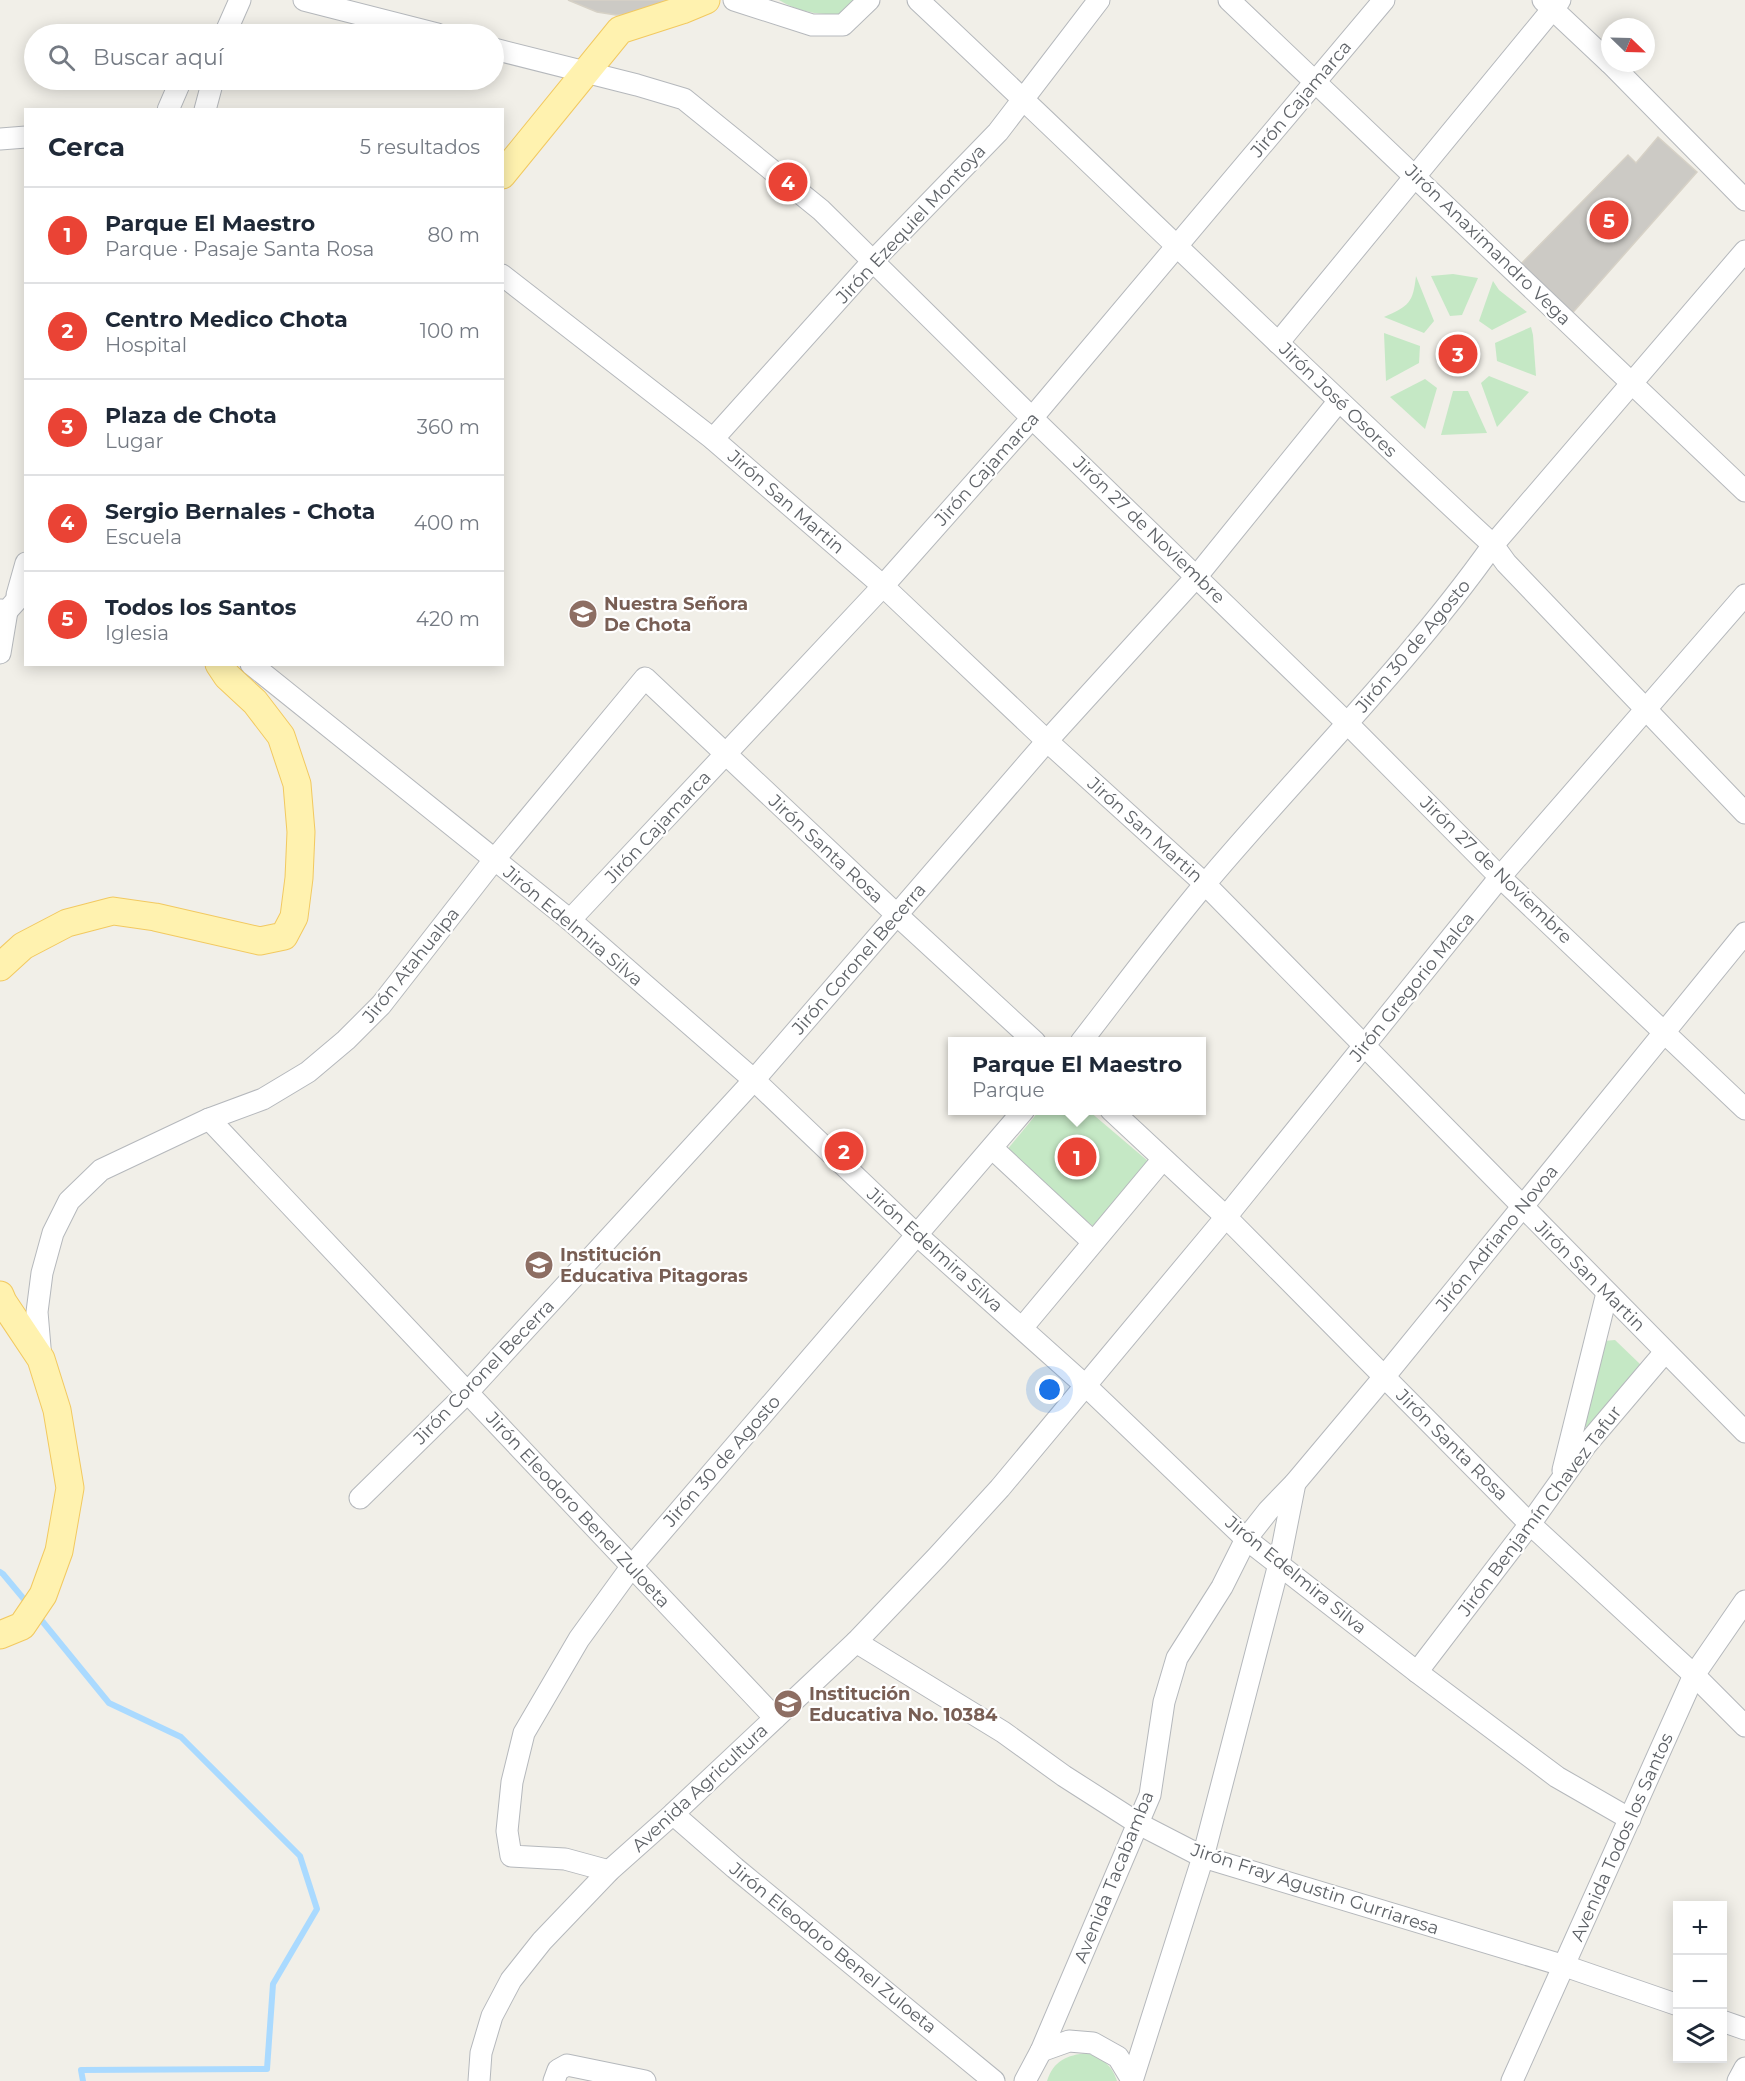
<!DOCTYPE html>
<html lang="es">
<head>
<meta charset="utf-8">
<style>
	:root { --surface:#fff; --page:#f6f6f7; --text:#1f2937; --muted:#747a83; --line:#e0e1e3; --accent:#ea4335 }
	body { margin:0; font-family:Montserrat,sans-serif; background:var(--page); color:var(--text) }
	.controls { position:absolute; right:18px; bottom:18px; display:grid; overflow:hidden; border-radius:0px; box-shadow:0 3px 15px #0003 }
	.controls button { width:54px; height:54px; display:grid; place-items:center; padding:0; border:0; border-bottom:2px solid var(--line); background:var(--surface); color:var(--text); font:30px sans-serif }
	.compass { position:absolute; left:1601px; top:18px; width:54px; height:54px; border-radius:50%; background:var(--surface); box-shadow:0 3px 15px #0003; rotate:113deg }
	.you { position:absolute; left:1050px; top:1390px; width:21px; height:21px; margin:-15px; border:4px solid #fff; border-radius:50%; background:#1a73e8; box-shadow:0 0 0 9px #1a73e833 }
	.badge { display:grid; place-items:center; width:39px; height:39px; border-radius:50%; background:var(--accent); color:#fff; font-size:20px; font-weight:700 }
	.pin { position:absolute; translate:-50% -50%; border:3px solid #fff; box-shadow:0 2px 6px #0006 }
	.popup { position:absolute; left:948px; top:1037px; width:258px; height:78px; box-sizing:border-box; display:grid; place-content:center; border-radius:0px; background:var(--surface); filter:drop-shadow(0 2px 4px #0005); font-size:20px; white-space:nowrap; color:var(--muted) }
	.popup b { font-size:22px; color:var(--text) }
	.popup::after { content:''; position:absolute; left:50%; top:100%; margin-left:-12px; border:12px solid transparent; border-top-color:var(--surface) }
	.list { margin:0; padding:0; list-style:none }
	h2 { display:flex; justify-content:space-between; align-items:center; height:78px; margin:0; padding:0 24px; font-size:26px }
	h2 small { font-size:20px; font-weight:400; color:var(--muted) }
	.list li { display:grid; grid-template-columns:39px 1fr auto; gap:18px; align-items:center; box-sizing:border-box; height:96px; padding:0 24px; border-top:2px solid var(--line) }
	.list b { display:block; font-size:22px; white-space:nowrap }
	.list p { margin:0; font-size:20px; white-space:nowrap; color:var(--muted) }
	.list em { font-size:20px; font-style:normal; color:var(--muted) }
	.icon { flex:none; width:33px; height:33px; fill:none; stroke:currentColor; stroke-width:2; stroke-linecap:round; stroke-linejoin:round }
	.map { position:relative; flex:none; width:1745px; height:2081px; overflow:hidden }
	.search { position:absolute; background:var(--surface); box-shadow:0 3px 15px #0003; left:24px; top:24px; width:480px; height:66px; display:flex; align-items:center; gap:15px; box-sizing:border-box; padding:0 21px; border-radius:33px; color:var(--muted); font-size:22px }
	.panel { position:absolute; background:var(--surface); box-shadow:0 3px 15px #0003; left:24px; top:108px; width:480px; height:558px; border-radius:0px }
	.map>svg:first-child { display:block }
</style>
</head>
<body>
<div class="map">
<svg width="1745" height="2081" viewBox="0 0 1745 2081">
	<rect width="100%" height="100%" fill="#f1efe8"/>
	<!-- green -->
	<g fill="#c5e8c5">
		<path d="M779,0H856L841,14C818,15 799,12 779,0Z"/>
		<polygon points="1453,274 1478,278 1462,315 1450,316 1431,276"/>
		<path d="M1416,276L1434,321L1424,333L1384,317C1409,306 1413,303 1416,276Z"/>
		<polygon points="1493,281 1499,290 1527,312 1492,330 1479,321"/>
		<polygon points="1531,327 1533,335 1536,376 1497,361 1495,343"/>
		<polygon points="1384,333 1420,346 1419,363 1386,381"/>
		<polygon points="1489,376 1529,392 1497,427 1481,383"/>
		<polygon points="1425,379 1437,388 1425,429 1390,397"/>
		<polygon points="1453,391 1468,391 1487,433 1441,435"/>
		<polygon points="1039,1111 1089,1111 1149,1162 1094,1227 1006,1151"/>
		<polygon points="1615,1340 1641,1365 1590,1431 1580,1422 1604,1341"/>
		<path d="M1087,2053C1102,2058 1112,2065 1117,2081H1047C1053,2061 1067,2055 1087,2053Z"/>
	</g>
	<!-- water -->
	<circle fill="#aadaff" cx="1457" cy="355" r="15"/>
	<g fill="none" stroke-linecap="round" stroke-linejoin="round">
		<!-- stream -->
		<g stroke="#aadaff" stroke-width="6">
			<polyline points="0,1572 3,1574 28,1604"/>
			<polyline points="38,1616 109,1703 181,1737 300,1856 317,1909 273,1984 267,2069 81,2070 83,2081"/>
		</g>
	</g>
	<!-- building -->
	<g fill="#cccac5" stroke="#d6d1c6" stroke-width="1.5">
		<polygon points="568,0 683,0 635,15 616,15 597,12"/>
		<polygon points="1658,137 1697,172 1568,318 1516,269 1628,155 1636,163"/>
	</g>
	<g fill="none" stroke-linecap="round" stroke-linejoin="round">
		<!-- minor casing -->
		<g stroke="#b5b8bc" stroke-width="23">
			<g id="minor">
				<polyline points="304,0 437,34"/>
				<polyline points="734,0 812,25 843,25 869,0"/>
				<path d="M918,0C1111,181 1299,366 1493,545L1506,563L1745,813"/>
				<polyline points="1229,0 1745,491"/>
				<polyline points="1543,0 1610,63"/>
				<polyline points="225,34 240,0"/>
				<polyline points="494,49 637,85 684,99 821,210 1032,418 1348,724 1500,877 1745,1109"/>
				<polyline points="1610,63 1745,200"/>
				<polyline points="168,110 181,80"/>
				<polyline points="205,110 213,80"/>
				<polyline points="0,139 26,137"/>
				<polyline points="502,275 713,439 883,586 1047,741 1205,884 1745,1432"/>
				<polyline points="1278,343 1560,0"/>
				<polyline points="713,439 872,262 998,132 1099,0"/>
				<polyline points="17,595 26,563"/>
				<polyline points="0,610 7,611 16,601 26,581"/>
				<polyline points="0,653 7,611"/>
				<polyline points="251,664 570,920 754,1080 917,1235 1086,1386 1246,1539 1417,1672 1557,1777 1630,1819"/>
				<polyline points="570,920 883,586 1032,418 1384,0"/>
				<path d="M1081,1042C1122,989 1162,935 1205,884C1300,771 1407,666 1493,545L1745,251"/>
				<polyline points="1111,1110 1226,1217 1530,1524 1694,1675 1745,1726"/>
				<polyline points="209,1119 775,1718"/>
				<polyline points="992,1148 1093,1242"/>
				<polyline points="1022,1328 1163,1159"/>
				<polyline points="41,1359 37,1312 42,1273 53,1233 69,1201 101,1170 209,1119 263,1099 308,1072 346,1040 381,1005 494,860 645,678 897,915 1035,1042"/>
				<polyline points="1563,1470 1607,1293"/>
				<polyline points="360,1498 467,1393 754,1080 1047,741 1197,576 1338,402"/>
				<polyline points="856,1642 1003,1732 1064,1776 1139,1824 1203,1857 1565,1966 1678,2005"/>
				<polyline points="1417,1672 1530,1524 1586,1445 1665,1352"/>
				<polyline points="673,1814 735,1868 994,2081"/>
				<polyline points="609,1871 565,1859 511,1856 507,1831 512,1782 524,1733 579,1639 632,1566 1024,1110"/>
				<polyline points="1722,2021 1745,2029"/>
				<polyline points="1041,2051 1069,2041 1093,2043 1118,2057 1132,2080"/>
				<polyline points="479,2081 481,2053 492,2016 511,1980 542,1941 609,1871 673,1814 856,1642 937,1557 1000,1488 1226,1217 1500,877 1745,595"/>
				<polyline points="554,2081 558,2070 567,2065 645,2081"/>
				<polyline points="1025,2081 1041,2051 1150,1795 1164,1702 1177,1658 1222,1587 1246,1539 1268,1511 1295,1483 1384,1377 1745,933"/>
				<polyline points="1132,2081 1203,1857 1279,1564 1295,1483"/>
				<polyline points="1512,2081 1694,1675 1745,1601"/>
				<polyline points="1738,2081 1745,2068"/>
			</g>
		</g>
		<!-- major casing -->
		<g stroke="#f2c960" stroke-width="29">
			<g id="major">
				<polyline points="502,175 620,30 682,10 706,0"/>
				<polyline points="0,967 23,946 67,923 113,911 155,917 260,941 284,936 294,917 299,878 301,832 297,784 281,736 255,702 227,676 219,664"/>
				<polyline points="0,1295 3,1302 41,1359 57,1410 70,1488 59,1551 43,1595 22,1626 0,1635"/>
			</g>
		</g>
		<!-- minor -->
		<use href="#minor" stroke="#fff" stroke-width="21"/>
		<!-- major -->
		<use href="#major" stroke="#fff2af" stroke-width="27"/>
	</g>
	<!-- icons -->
	<defs>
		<g id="school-disc" transform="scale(1.5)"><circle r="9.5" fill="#8d6e63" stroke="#fff"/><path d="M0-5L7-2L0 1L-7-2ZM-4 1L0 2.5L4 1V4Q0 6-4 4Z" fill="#fff"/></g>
	</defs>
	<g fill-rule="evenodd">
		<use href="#school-disc" x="583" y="614"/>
		<use href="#school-disc" x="539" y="1265"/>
		<use href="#school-disc" x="788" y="1704"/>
	</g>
	<g text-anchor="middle" stroke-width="4.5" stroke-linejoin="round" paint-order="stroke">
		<!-- street labels -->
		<g font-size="18" fill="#5f6368" stroke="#fff">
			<text transform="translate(1301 99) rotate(-50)" y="6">Jirón Cajamarca</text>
			<text transform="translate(911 224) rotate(-47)" y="6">Jirón Ezequiel Montoya</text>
			<text transform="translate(1488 245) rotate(44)" y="6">Jirón Anaximandro Vega</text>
			<text transform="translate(1338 400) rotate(44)" y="6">Jirón José Osores</text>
			<text transform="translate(987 469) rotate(-48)" y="6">Jirón Cajamarca</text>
			<text transform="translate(786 502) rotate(41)" y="6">Jirón San Martin</text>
			<text transform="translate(1149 530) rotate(44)" y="6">Jirón 27 de Noviembre</text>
			<text transform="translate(1413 646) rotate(-50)" y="6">Jirón 30 de Agosto</text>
			<text transform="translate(658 827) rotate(-47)" y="6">Jirón Cajamarca</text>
			<text transform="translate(1145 830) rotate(42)" y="6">Jirón San Martin</text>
			<text transform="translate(826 849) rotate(43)" y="6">Jirón Santa Rosa</text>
			<text transform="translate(1496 870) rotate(44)" y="6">Jirón 27 de Noviembre</text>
			<text transform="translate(573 926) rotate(40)" y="6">Jirón Edelmira Silva</text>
			<text transform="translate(859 959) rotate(-49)" y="6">Jirón Coronel Becerra</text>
			<text transform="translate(411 965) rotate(-51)" y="6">Jirón Atahualpa</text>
			<text transform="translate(1412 987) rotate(-51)" y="6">Jirón Gregorio Malca</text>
			<text transform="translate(1497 1238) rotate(-51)" y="6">Jirón Adriano Novoa</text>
			<text transform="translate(935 1250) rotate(42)" y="6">Jirón Edelmira Silva</text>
			<text transform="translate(1590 1276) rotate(45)" y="6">Jirón San Martin</text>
			<text transform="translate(484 1372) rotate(-46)" y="6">Jirón Coronel Becerra</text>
			<text transform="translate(1452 1445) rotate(45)" y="6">Jirón Santa Rosa</text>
			<text transform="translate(722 1461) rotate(-49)" y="6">Jirón 30 de Agosto</text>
			<text transform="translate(578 1510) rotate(47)" y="6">Jirón Eleodoro Benel Zuloeta</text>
			<text transform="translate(1540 1511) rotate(-53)" y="6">Jirón Benjamín Chavez Tafur</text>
			<text transform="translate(1296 1575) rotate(39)" y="6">Jirón Edelmira Silva</text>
			<text transform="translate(700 1788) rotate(-43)" y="6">Avenida Agricultura</text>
			<text transform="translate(1622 1837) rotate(-66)" y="6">Avenida Todos los Santos</text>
			<text transform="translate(1114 1877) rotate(-68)" y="6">Avenida Tacabamba</text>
			<text transform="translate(1315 1889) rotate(18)" y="6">Jirón Fray Agustin Gurriaresa</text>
			<text transform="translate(833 1948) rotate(39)" y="6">Jirón Eleodoro Benel Zuloeta</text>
		</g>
		<!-- education labels -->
		<g font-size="18" font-weight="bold" fill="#785e54" stroke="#fff" text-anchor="start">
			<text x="604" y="610">Nuestra Señora<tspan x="604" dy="21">De Chota</tspan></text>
			<text x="560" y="1261">Institución<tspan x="560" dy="21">Educativa Pitagoras</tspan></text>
			<text x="809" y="1700">Institución<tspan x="809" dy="21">Educativa No. 10384</tspan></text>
		</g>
	</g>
</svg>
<div class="controls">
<button>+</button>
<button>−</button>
<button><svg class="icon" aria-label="layers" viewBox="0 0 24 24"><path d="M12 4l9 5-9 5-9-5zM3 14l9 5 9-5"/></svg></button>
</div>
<svg class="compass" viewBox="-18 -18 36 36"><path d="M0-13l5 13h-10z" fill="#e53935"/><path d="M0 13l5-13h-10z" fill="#747a83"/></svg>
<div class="you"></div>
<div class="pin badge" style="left:1077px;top:1157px">1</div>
<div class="popup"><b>Parque El Maestro</b>Parque</div>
<div class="pin badge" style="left:844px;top:1151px">2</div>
<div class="pin badge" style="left:1458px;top:354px">3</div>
<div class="pin badge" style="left:788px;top:182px">4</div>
<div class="pin badge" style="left:1609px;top:220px">5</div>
<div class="search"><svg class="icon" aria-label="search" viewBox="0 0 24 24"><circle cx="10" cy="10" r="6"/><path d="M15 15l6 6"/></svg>Buscar aquí</div>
<section class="panel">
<h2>Cerca<small>5 resultados</small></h2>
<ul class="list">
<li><span class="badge">1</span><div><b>Parque El Maestro</b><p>Parque · Pasaje Santa Rosa</p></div><em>80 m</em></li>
<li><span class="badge">2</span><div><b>Centro Medico Chota</b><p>Hospital</p></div><em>100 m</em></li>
<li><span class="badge">3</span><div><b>Plaza de Chota</b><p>Lugar</p></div><em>360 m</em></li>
<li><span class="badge">4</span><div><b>Sergio Bernales - Chota</b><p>Escuela</p></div><em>400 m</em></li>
<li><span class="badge">5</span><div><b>Todos los Santos</b><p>Iglesia</p></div><em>420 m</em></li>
</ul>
</section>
</div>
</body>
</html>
